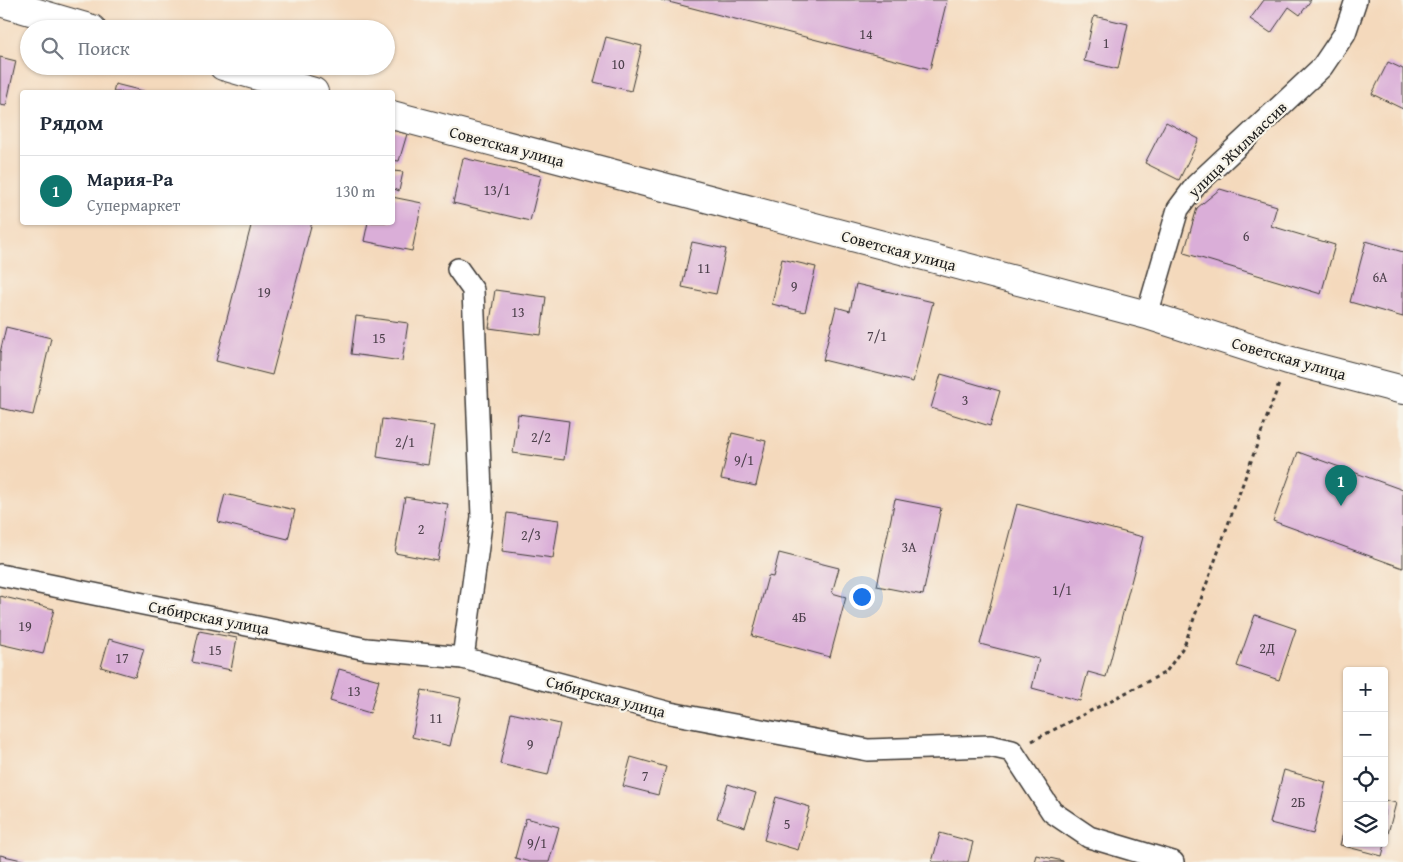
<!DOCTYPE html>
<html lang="ru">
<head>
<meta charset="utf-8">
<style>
	:root { --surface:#fff; --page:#f2f2f3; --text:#1f2937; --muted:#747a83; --line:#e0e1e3; --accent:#0f766e }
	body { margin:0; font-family:"Gentium Book Plus",serif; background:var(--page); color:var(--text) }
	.controls { position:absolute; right:15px; bottom:15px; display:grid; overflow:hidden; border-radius:5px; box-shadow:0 1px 4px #0004 }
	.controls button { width:45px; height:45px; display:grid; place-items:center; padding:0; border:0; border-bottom:1px solid var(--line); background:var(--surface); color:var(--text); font:25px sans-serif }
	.you { position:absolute; left:861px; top:596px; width:18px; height:18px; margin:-12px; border:4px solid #fff; border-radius:50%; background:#1a73e8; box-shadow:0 0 0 8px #1a73e833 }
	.badge { display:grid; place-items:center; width:32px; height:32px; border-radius:50%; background:var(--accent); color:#fff; font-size:16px; font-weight:700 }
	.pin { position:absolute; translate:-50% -41px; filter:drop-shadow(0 1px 2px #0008) }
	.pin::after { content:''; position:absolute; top:26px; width:18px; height:15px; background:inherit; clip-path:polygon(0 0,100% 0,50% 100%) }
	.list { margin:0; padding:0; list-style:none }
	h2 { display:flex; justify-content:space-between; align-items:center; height:65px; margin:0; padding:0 20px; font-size:21px }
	h2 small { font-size:16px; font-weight:400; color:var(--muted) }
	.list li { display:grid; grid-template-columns:32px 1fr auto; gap:15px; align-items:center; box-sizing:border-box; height:70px; padding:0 20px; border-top:1px solid var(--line) }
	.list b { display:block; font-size:19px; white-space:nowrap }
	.list p { margin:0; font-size:16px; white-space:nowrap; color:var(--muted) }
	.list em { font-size:16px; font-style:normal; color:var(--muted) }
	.icon { flex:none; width:28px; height:28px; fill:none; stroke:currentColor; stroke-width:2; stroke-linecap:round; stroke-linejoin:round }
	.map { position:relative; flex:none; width:1403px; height:862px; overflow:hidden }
	.search { position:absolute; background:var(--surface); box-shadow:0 1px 4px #0004; left:20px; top:20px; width:375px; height:55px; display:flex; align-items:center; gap:12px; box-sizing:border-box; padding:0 18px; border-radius:28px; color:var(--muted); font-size:19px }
	.panel { position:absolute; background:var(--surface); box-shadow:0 1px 4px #0004; left:20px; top:90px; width:375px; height:135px; border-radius:5px }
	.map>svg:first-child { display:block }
</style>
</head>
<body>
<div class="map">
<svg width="1403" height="862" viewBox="0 0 1403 862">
	<rect width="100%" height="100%" fill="#f7f3e8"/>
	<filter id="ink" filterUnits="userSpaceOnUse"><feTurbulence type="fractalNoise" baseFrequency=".02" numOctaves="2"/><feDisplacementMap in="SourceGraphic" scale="10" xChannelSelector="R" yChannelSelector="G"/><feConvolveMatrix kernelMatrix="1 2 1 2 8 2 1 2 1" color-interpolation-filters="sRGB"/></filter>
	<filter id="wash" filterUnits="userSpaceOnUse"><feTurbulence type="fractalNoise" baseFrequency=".0096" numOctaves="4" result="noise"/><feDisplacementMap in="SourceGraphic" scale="20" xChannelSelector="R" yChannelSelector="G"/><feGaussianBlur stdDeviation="1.12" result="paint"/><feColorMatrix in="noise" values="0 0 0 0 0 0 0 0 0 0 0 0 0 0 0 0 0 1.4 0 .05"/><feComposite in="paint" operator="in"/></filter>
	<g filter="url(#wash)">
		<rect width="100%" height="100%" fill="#f4d9bc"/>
		<g id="blocks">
			<!-- building -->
			<g fill="#daaed8">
				<polygon points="661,0 947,0 930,69"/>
				<polygon points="1264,0 1311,0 1300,15 1289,7 1271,33 1250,19"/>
				<polygon points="1094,16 1128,24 1118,69 1084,61"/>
				<polygon points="606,37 642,46 631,91 594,82"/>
				<polygon points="0,57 16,61 6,106 0,105"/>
				<polygon points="1388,62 1403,69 1403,109 1372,94"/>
				<polygon points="115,84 147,92 113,92"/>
				<polygon points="1166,122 1199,139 1179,180 1145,163"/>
				<polygon points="392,130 407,134 399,161 392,160"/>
				<polygon points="463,158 541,176 530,221 453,203"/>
				<polygon points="393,171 403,172 399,191 392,188"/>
				<polygon points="1220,189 1277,206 1271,226 1335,245 1321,294 1184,253 1197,208"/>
				<polygon points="392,197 422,203 412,251 364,241 368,222 392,222"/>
				<polygon points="252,222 312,222 272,375 216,361"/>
				<polygon points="1366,241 1403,252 1403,317 1350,302"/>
				<polygon points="692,242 726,249 716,294 682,287"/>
				<polygon points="782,259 816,267 805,312 772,304"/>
				<polygon points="856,284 933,302 913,382 823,360 836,307 850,311"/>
				<polygon points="495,290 546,297 541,335 489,328"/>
				<polygon points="356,316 408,323 402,361 351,354"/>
				<polygon points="6,327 51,338 33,415 0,408 0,353"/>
				<polygon points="941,374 1000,391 990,426 931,408"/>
				<polygon points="518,414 569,421 564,460 513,453"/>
				<polygon points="382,419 434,426 428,465 377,457"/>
				<polygon points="732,433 766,441 756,486 721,479"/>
				<polygon points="1298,452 1403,490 1403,568 1273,521"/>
				<polygon points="225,494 295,510 288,539 218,522"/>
				<polygon points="405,497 448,504 438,561 395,553"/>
				<polygon points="895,499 941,508 923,595 877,586"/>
				<polygon points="1017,504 1143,537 1106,677 1088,672 1080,701 1032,688 1039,659 980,644"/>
				<polygon points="507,513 559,520 553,558 502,551"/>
				<polygon points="779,553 839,568 832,593 846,597 830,657 752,636 768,576 773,577"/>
				<polygon points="0,596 54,609 43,654 0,644"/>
				<polygon points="1255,615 1296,629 1279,680 1237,666"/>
				<polygon points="199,631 237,638 231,670 192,662"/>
				<polygon points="109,639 144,649 135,677 101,667"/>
				<polygon points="339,669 379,680 370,713 330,701"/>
				<polygon points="422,690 461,698 450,746 412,737"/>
				<polygon points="511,713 560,724 548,775 500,764"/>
				<polygon points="631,757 666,767 658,795 623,786"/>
				<polygon points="1284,770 1326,782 1313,834 1270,823"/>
				<polygon points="728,784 756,793 745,827 717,818"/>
				<polygon points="776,797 810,807 798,850 764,840"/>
				<polygon points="1384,800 1396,803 1382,856 1340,845 1346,822 1347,843 1384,843"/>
				<polygon points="526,818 559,827 549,862 530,862 515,858"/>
				<polygon points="940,833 973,842 968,862 932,862"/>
				<polygon points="0,855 26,861 26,862 0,862"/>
				<polygon points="1036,855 1063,861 1063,862 1034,862"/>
			</g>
		</g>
	</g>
	<g filter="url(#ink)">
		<use href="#blocks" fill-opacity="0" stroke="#3c3834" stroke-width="1"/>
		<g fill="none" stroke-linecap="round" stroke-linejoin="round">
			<!-- minor casing -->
			<g stroke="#3c3834" stroke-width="24">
				<g id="minor">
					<polyline points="458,269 473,290 482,517 463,658"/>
					<polyline points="1147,315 1178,209 1196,185 1322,67 1345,33 1356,0"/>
					<polyline points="0,575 366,649 463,658 670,713 868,750 990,746 1012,751 1052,812 1089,837 1173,862"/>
				</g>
			</g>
			<!-- secondary casing -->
			<g stroke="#3c3834" stroke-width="30">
				<g id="secondary">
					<polyline points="0,2 92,29"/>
					<polyline points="223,66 314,92"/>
					<polyline points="392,115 1147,315 1288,360 1403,390"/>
				</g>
			</g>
			<!-- path -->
			<polyline stroke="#3c3834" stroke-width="3" stroke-dasharray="4 4" stroke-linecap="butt" points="1032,741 1166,672 1184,646 1279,384"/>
			<!-- minor -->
			<use href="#minor" stroke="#fff" stroke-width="21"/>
			<!-- secondary -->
			<use href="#secondary" stroke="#fff" stroke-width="28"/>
		</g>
	</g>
	<g text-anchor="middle" stroke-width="4.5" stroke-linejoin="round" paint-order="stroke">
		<!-- number labels -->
		<g font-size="14" fill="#4c404b">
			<text x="866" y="39">14</text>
			<text x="1106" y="48">1</text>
			<text x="618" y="69">10</text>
			<text x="497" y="195">13/1</text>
			<text x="1246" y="241">6</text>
			<text x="704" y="273">11</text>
			<text x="1380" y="282">6А</text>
			<text x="794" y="291">9</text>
			<text x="264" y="297">19</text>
			<text x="518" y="317">13</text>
			<text x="877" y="341">7/1</text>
			<text x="379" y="343">15</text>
			<text x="965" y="405">3</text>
			<text x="541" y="442">2/2</text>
			<text x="405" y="447">2/1</text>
			<text x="744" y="465">9/1</text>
			<text x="421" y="534">2</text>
			<text x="531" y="540">2/3</text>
			<text x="909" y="552">3А</text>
			<text x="1062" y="595">1/1</text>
			<text x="799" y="622">4Б</text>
			<text x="25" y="631">19</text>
			<text x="1267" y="653">2Д</text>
			<text x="215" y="655">15</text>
			<text x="122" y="663">17</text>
			<text x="354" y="696">13</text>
			<text x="436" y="723">11</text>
			<text x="530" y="749">9</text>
			<text x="645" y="781">7</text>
			<text x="1298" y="807">2Б</text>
			<text x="787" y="829">5</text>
			<text x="537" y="848">9/1</text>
		</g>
		<!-- street labels -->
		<g font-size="16" fill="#1c1c1c" stroke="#f7f3e8">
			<text transform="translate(507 146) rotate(15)" y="6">Советская улица</text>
			<text transform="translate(1237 149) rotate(-44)" y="6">улица Жилмассив</text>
			<text transform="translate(899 250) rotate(15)" y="6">Советская улица</text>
			<text transform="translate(1289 358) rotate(16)" y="6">Советская улица</text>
			<text transform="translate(209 617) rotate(11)" y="6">Сибирская улица</text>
			<text transform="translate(606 696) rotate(15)" y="6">Сибирская улица</text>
		</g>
	</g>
</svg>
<div class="controls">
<button>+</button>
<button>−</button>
<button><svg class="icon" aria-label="locate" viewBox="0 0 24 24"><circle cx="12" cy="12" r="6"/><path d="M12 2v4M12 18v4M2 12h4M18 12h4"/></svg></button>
<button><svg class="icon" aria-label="layers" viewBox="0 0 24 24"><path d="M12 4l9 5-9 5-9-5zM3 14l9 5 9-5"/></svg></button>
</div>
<div class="you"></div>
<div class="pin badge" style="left:1341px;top:506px">1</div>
<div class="search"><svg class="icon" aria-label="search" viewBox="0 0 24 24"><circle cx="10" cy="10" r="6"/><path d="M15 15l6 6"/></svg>Поиск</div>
<section class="panel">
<h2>Рядом<small></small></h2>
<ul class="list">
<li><span class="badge">1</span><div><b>Мария-Ра</b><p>Супермаркет</p></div><em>130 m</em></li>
</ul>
</section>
</div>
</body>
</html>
